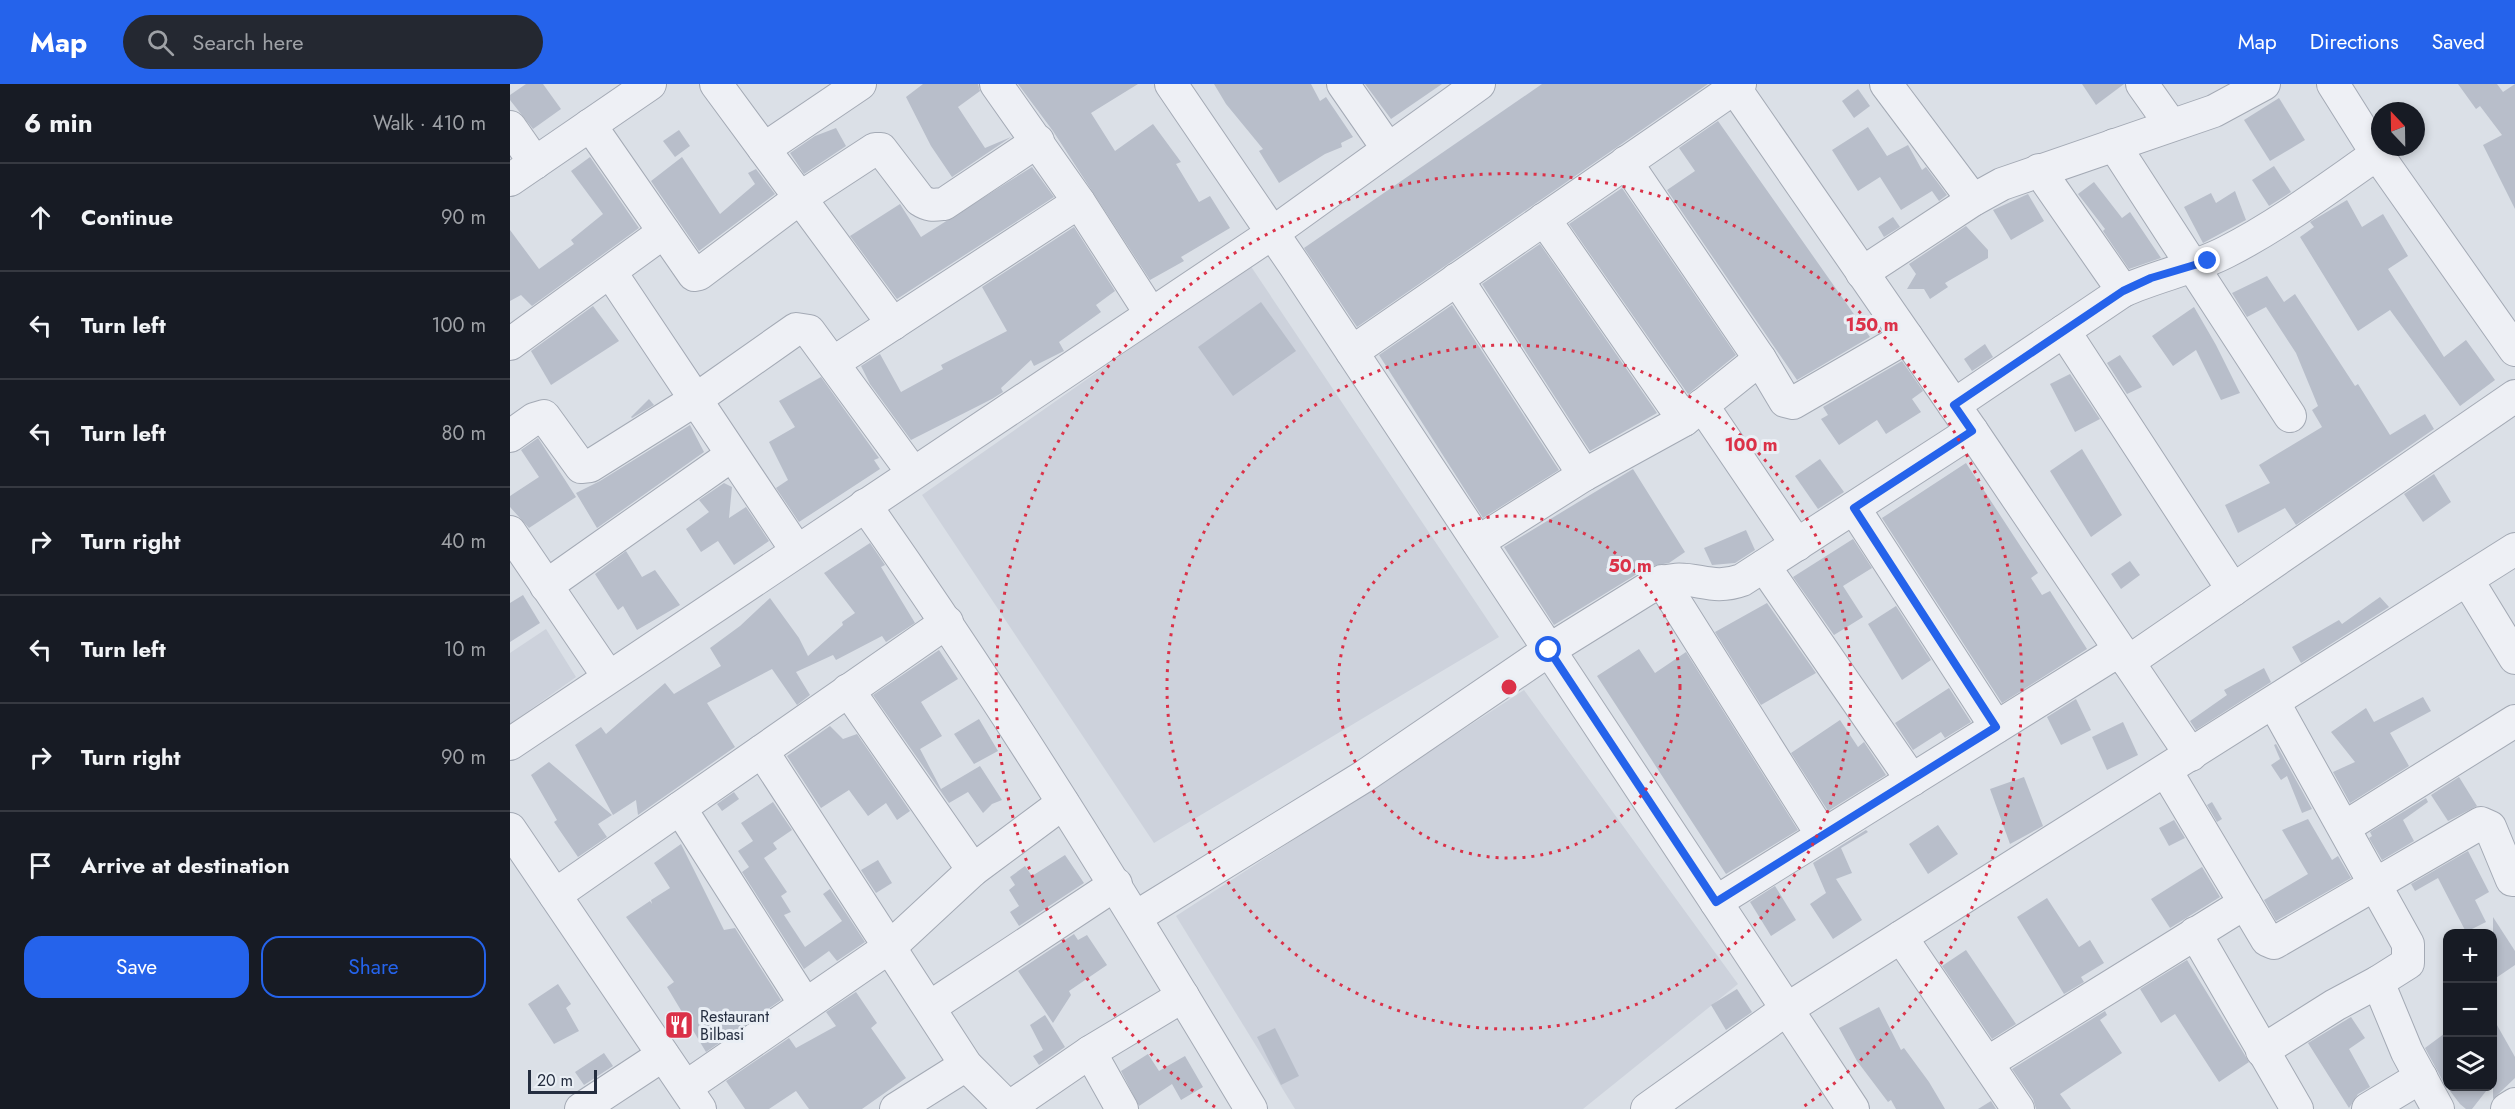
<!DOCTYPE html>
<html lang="en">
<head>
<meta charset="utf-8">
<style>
	:root { --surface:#171b24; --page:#242831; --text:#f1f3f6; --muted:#9ea1a6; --line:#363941; --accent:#2563eb }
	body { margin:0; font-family:Jost,sans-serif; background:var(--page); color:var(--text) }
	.controls { position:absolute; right:18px; bottom:18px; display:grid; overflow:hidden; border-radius:12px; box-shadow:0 3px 9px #0003 }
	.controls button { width:54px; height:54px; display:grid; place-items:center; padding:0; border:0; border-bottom:2px solid var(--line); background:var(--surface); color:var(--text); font:30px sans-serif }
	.compass { position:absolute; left:1861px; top:18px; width:54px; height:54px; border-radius:50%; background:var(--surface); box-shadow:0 3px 9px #0003; rotate:338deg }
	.scale { position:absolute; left:18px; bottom:15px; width:69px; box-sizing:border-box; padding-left:6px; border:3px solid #242d3f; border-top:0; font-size:16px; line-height:21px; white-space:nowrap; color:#242d3f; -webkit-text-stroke:4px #eaeff5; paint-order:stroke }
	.stop { position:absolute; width:18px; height:18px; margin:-14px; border:4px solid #2563eb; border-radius:50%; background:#fff }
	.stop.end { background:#2563eb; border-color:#fff; box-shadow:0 2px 6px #0008 }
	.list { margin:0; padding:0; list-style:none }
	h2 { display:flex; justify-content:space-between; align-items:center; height:78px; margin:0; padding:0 24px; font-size:26px }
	h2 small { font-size:20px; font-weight:400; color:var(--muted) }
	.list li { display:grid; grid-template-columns:39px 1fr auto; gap:18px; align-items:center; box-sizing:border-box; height:108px; padding:0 24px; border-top:2px solid var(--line) }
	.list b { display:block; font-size:22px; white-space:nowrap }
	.list em { font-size:20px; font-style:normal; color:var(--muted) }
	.actions { display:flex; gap:12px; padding:18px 24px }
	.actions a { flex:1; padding:14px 0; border:2px solid var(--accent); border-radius:18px; text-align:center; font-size:21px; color:var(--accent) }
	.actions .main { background:var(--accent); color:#fff }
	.icon { flex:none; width:33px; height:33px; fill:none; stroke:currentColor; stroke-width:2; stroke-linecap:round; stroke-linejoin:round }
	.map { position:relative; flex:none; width:2005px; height:1025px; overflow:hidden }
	header { display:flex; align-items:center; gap:36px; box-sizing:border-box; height:84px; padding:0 30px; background:var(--accent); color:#fff }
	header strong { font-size:28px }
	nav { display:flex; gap:33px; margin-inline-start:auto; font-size:21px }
	.search { width:420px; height:54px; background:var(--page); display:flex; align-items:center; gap:15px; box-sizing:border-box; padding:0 21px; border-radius:33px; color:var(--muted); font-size:22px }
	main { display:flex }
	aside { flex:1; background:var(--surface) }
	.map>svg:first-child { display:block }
</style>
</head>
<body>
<header>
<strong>Map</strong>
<div class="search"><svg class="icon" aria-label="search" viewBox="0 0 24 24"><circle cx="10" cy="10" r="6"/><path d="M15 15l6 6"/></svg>Search here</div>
<nav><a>Map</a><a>Directions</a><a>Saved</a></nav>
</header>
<main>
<aside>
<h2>6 min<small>Walk · 410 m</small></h2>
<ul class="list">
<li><svg class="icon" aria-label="ahead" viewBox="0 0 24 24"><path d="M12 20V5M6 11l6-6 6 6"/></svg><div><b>Continue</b></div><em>90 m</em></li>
<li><svg class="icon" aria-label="left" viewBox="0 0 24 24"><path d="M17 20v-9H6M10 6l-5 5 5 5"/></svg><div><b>Turn left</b></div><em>100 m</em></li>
<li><svg class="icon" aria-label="left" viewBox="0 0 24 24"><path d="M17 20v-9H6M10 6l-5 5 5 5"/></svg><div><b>Turn left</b></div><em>80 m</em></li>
<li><svg class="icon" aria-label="right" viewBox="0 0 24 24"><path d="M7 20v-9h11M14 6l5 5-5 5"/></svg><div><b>Turn right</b></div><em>40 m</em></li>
<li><svg class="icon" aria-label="left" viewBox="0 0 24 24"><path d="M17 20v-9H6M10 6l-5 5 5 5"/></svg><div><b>Turn left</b></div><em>10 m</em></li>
<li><svg class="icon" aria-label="right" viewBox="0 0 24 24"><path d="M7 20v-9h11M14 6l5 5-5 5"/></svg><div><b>Turn right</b></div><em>90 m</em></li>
<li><svg class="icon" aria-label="arrive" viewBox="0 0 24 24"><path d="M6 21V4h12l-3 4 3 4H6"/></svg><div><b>Arrive at destination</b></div></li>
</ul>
<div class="actions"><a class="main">Save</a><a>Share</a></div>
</aside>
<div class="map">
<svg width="2005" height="1025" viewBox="0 0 2005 1025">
	<rect width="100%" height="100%" fill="#dbe0e7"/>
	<!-- built -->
	<g fill="#cdd2dc">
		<polygon points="740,181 989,553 644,759 412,411"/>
		<polygon points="36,545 66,593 0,640 0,569"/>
		<polygon points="1014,606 1228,900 1073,1025 785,1025 666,832"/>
	</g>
	<!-- building -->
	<g fill="#b8beca">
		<polygon points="16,0 33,0 51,25 23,45 0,16 0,11"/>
		<polygon points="413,0 468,0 470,7 448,23 475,64 501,53 442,93 421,62 396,13"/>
		<polygon points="508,0 628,0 581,29 605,67 643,40 671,78 666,80 689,118 700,112 720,144 671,173 674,177 640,196 543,47"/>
		<polygon points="704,0 801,0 810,17 816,13 843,53 831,59 832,63 815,70 769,99 749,67 753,65 716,20"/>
		<polygon points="855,0 932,0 881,35"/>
		<polygon points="1032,0 1198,0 847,243 794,164"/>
		<polygon points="1572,0 1614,0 1586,21"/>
		<polygon points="1948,0 1987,0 1993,8 2005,0 2005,125 1973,61 1992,51 1970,22 1966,25"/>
		<polygon points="1348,5 1360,22 1344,34 1332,17"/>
		<polygon points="1769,14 1795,56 1760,77 1734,36"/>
		<polygon points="1208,37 1360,253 1287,296 1157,106 1185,87 1169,64"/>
		<polygon points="1358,43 1377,72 1398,61 1412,86 1416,83 1437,111 1429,117 1422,107 1391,126 1370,93 1348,107 1322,66"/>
		<polygon points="326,44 336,62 294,90 280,69 305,52"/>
		<polygon points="169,46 180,62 165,73 153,57"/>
		<polygon points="80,73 129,144 22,222 11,211 0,217 0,146 29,185 64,160 61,156 93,130 61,87"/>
		<polygon points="172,73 210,130 245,100 238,89 246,85 265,110 189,167 141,97"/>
		<polygon points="1764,82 1781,108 1759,122 1742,96"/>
		<polygon points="522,83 544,113 387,215 340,152 390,120 411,153"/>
		<polygon points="1584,98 1612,134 1620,128 1651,174 1619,185 1593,147 1595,145 1568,110"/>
		<polygon points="1112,104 1226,271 1178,310 1059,140"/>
		<polygon points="1725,107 1736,136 1693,159 1674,123 1701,109 1706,119"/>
		<polygon points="1518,110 1534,137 1501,156 1483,126"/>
		<polygon points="1837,116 1852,143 1873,130 1898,172 1878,185 1934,273 1956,256 1985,296 1950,322 1880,226 1848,247 1790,153 1804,143 1800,138"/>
		<polygon points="1383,133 1390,143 1374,153 1368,143"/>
		<polygon points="1456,142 1478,166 1478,174 1435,199 1438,203 1420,215 1414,205 1397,205 1406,190 1399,180"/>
		<polygon points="564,143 605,207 586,221 591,228 549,258 554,267 524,282 521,276 491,304 493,308 482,315 401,356 360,300 351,282 370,270 391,308 433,285 431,281 497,247 472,203"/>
		<polygon points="1030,160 1147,329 1080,367 972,200"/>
		<polygon points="1757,192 1774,218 1785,210 1845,302 1848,300 1880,351 1915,330 1924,345 1786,441 1775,424 1728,449 1715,421 1760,399 1749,381 1812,343 1802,326 1808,322 1786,269 1756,223 1737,233 1722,209"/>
		<polygon points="751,218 786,267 723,312 688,263"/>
		<polygon points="942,221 1049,386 973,434 869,271"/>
		<polygon points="83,222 109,257 41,301 21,267"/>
		<polygon points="1684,223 1706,261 1730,309 1711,316 1686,266 1663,282 1642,252"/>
		<polygon points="1475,260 1483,273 1462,287 1454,275"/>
		<polygon points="1610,271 1632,303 1617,310 1597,279"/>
		<polygon points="1392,277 1413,307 1402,315 1411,328 1376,350 1367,336 1329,361 1311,335 1318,331 1313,323"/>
		<polygon points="1560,290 1590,335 1565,348 1540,300"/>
		<polygon points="311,293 369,374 364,376 370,385 289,438 266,404 278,396 259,358 285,343 269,317"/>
		<polygon points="139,315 144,321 122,334 121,333"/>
		<polygon points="180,341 194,368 87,444 66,409 90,397"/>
		<polygon points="28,354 66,413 19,444 0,423 0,412 29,393 11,366"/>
		<polygon points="1572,365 1612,431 1581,453 1540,387"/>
		<polygon points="1310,375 1334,408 1308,425 1285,392"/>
		<polygon points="1456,379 1528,489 1521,494 1532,511 1540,507 1577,565 1492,619 1372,434"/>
		<polygon points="1123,385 1175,468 1159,479 1143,482 1127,490 1044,541 994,463"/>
		<polygon points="1924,390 1941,418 1913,438 1894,410"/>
		<polygon points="214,399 222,403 219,434 236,423 259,457 224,481 208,457 191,468 176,445 199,428 189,416"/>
		<polygon points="1236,446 1245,466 1225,479 1202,481 1194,464"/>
		<polygon points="1343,455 1362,484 1333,502 1353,533 1324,551 1283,493"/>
		<polygon points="360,459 375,481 371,483 405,539 376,558 372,552 326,576 323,571 286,588 300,611 287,621 262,585 197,619 225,663 128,731 126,716 103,731 65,661 91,643 96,650 155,599 164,610 211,582 200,564 230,542 260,514 289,554 298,572 333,541 332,538 345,529 314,489"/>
		<polygon points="116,467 132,493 145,486 170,521 127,546 113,522 108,526 85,490"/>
		<polygon points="1620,477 1630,491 1611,505 1601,490"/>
		<polygon points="13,511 30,539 0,558 0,519"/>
		<polygon points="1870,513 1879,523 1791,579 1782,563 1829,536 1832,540"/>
		<polygon points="1257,519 1306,589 1251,621 1205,548"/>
		<polygon points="1386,522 1421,576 1392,596 1358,540"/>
		<polygon points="1129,565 1145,589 1176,568 1288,746 1216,790 1087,592"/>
		<polygon points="429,566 448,595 411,618 432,652 410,665 431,705 470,682 492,716 482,720 473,729 458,708 439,719 363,611"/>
		<polygon points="1754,584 1761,598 1686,646 1680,637 1717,611 1714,606"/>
		<polygon points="1439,604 1461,638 1435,654 1431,648 1403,666 1385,639"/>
		<polygon points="1913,613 1921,627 1880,649 1899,682 1840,719 1823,688 1845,678 1821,648 1856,624 1864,638"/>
		<polygon points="1566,615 1581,646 1551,661 1537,633"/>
		<polygon points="469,635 488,667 464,680 444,650"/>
		<polygon points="1330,636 1348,663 1354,658 1376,691 1318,727 1281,669"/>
		<polygon points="1613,638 1628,671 1597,686 1582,653"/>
		<polygon points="320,642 333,655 347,650 400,727 387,736 376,719 358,732 339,706 311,724 277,672"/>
		<polygon points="1766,660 1802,725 1792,729 1777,692 1771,696 1761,681 1770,675 1764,661"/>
		<polygon points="39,678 102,731 88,740 97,753 68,773 44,738 47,736 21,691"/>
		<polygon points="1514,693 1533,742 1500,760 1480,705"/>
		<polygon points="1949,693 1967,722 1938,737 1921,711"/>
		<polygon points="224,708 229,715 212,727 207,720"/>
		<polygon points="1916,714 1918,718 1893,736 1904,757 1872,776 1859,754 1862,752 1860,748"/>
		<polygon points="263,718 282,746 263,759 267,765 254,774 277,808 271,812 281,828 274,831 295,863 332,837 313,810 320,805 355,858 327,877 319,867 294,885 232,788 239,783 228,767 243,757 231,739"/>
		<polygon points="1702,718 1712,735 1707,738 1697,721"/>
		<polygon points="1798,735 1822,776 1828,772 1841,794 1766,837 1754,816 1798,790 1772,746"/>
		<polygon points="1664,736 1675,754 1659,762 1649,744"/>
		<polygon points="1428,741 1448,770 1418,790 1399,760"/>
		<polygon points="1356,746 1358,748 1331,764 1342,789 1326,795 1352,836 1323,855 1300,820 1316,809 1303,779"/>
		<polygon points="171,760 214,846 225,844 271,916 196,968 157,903 164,898 116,833 140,817 142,820 141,816 160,804 144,779"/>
		<polygon points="1958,767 1979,808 1965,816 1976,838 1956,848 1928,794 1905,807 1901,800"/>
		<polygon points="555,771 574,799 509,842 500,828 509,822 499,806 505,801 500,793 515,782 522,792"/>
		<polygon points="368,776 382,799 366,809 351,786"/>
		<polygon points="1692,783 1710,813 1660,844 1641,815"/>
		<polygon points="1265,802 1286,836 1261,852 1240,818"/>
		<polygon points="1537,814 1569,863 1580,856 1594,879 1571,893 1574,898 1554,910 1507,833"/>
		<polygon points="1983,833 2005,867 2005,881 1983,896"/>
		<polygon points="564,850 568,856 577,851 597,881 559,907 561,911 543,939 508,887"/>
		<polygon points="1456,866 1506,940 1482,955 1432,882"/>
		<polygon points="1677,876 1739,978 1709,998 1665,930 1651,939 1630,905"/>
		<polygon points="48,900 61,920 56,924 69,947 44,960 18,920"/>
		<polygon points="1227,905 1242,928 1216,946 1201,921"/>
		<polygon points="346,908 367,939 361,944 396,994 352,1025 299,1025 286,1007 259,1025 235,1025 216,997 279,954 286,964 326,942 316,928"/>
		<polygon points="1369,923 1391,966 1394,964 1419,998 1435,1025 1386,1025 1381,1016 1378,1018 1347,977 1329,944"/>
		<polygon points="1595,927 1597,931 1590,936 1612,969 1550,1010 1561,1025 1526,1025 1523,1015 1502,985"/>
		<polygon points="535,931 555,963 529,981 523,972 533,966 520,941"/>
		<polygon points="1841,933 1855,954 1839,965 1860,1003 1848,1010 1839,1024 1798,959"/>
		<polygon points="1983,934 2005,973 2005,994 1983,1015"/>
		<polygon points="765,944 789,992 771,1001 747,953"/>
		<polygon points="1938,947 1938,1002 1980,1002 1962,1025 1956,1025 1950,1020 1934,999 1915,964"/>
		<polygon points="94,969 103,982 74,1001 65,988"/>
		<polygon points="638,970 649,987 675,972 693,1003 671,1016 662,1000 629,1022 611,987"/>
		<polygon points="1481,1017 1486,1025 1468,1025"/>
	</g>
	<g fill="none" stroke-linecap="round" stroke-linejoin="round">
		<!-- minor casing -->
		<g stroke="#a4aab5" stroke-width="34">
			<g id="minor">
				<polyline points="206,0 383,240"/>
				<polyline points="486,0 569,118 641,230"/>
				<polyline points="661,0 785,182 1343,1025"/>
				<polyline points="833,0 878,65"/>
				<polyline points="1222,0 1462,347 1681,671"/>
				<polyline points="1376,0 1463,116"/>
				<polyline points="1632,0 1661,41"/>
				<polyline points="1823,0 1867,70 2005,266"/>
				<path d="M80,41L184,191L189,190L290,114L365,65H371L410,116C419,122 424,121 434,120L528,57"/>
				<polyline points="0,43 25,79"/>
				<polyline points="1604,61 1780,332"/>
				<polyline points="254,65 350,0"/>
				<polyline points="1116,78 1250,275"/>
				<polyline points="1529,86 1613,207"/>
				<polyline points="0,96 140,0"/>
				<polyline points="1034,135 1174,336"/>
				<polyline points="101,189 287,467"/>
				<polyline points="1352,189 1463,116 1492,100 1704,27 1754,0"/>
				<polyline points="947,195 1074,391"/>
				<polyline points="1554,247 1723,506"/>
				<polyline points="0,260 154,148"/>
				<polyline points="842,268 1230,0"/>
				<polyline points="323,279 569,118"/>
				<polyline points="1192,321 1287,461"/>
				<path d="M1444,321L1613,207C1646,192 1683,185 1716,168C1769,141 1818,104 1867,70"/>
				<polyline points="0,352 24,335 34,332 71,383 80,382 185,316 286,245 299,247 403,389"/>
				<path d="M355,421C493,617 618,820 741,1025"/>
				<polyline points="1344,424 1486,643"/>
				<polyline points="0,448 98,592"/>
				<polyline points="968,458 1074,391 1174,336 1250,275 1275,317 1283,319 1397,253"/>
				<polyline points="1254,482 1402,696"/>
				<polyline points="1152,497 1312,751"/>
				<polyline points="1958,497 2005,574"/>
				<polyline points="36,502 222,371"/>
				<polyline points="1618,578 2005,312"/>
				<polyline points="338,606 463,786"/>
				<polyline points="1764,619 1898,860 1898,879 1868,898"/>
				<polyline points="0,660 761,150 969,0"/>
				<polyline points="252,667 456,981 500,1025"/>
				<polyline points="1656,687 1757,856 1764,859 1971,739 1980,743 2002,796 2005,796"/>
				<polyline points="170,724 295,920"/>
				<polyline points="1835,743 2005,637"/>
				<polyline points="0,745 190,1025"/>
				<polyline points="45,811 437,538"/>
				<polyline points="1206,818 1610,566"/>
				<path d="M626,833L853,693L1039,566L1137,505C1178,482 1194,510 1232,496L1462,347"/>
				<polyline points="1685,849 1787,1025"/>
				<polyline points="1391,853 1508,1025"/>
				<polyline points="420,923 606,800"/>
				<polyline points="1752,967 1825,921 1868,898 1897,968 1928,1025"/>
				<polyline points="580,968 612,1025"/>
				<polyline points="1477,979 1735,819"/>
				<polyline points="176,1003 381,862 463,786 553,719"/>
				<polyline points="71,1025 153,971"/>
				<polyline points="386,1025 456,981"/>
				<polyline points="497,1025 580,968 673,912"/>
				<polyline points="1137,1025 1277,925 2005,465"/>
				<polyline points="1858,1025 1911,993"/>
				<polyline points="1997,1025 2005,1020"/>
			</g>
		</g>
		<!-- minor -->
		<use href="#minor" stroke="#eef0f5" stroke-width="32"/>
	</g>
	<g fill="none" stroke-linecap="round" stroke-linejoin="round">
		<!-- route -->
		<polyline stroke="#2563eb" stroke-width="8" points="1039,566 1206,818 1486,643 1344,424 1462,347 1444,321 1613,207 1641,194 1698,177"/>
	</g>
	<!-- distance rings -->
	<g fill="none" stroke="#db3148" stroke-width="3" stroke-dasharray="3 6">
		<circle cx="999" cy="603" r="171"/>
		<circle cx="999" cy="603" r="342"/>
		<path d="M705 1023A513 513 0 1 1 1293 1023"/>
	</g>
	<!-- icons -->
	<defs>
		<g id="restaurant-square" transform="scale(1.5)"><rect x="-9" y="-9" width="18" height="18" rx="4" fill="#db3148" stroke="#eaeff5"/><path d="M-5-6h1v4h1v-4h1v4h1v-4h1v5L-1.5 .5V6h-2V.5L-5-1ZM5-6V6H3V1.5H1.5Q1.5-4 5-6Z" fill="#fff"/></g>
	</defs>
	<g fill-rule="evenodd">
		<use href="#restaurant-square" x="169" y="941"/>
	</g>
	<g text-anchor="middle" stroke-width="6" stroke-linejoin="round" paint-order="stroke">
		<!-- poi labels -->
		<g font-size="16" fill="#242d3f" stroke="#eaeff5" text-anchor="start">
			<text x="190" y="938">Restaurant<tspan x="190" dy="18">Bilbasi</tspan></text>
		</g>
	</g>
	<circle cx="999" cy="603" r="9" fill="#db3148" stroke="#eaeff5" stroke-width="3"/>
	<g font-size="18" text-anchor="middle" font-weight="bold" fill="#db3148" stroke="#eaeff5" stroke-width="6" stroke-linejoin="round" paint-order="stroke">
		<text x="1362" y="247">150 m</text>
		<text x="1241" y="367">100 m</text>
		<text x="1120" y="488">50 m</text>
	</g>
</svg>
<div class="controls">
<button>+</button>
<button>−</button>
<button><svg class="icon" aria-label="layers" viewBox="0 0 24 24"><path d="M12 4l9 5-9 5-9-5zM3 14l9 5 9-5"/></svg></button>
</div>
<svg class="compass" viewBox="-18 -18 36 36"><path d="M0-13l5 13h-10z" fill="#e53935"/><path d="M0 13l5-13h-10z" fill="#9ea1a6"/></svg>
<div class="scale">20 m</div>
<div class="stop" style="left:1039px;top:566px"></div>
<div class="stop end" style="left:1698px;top:177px"></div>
</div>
</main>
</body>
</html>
